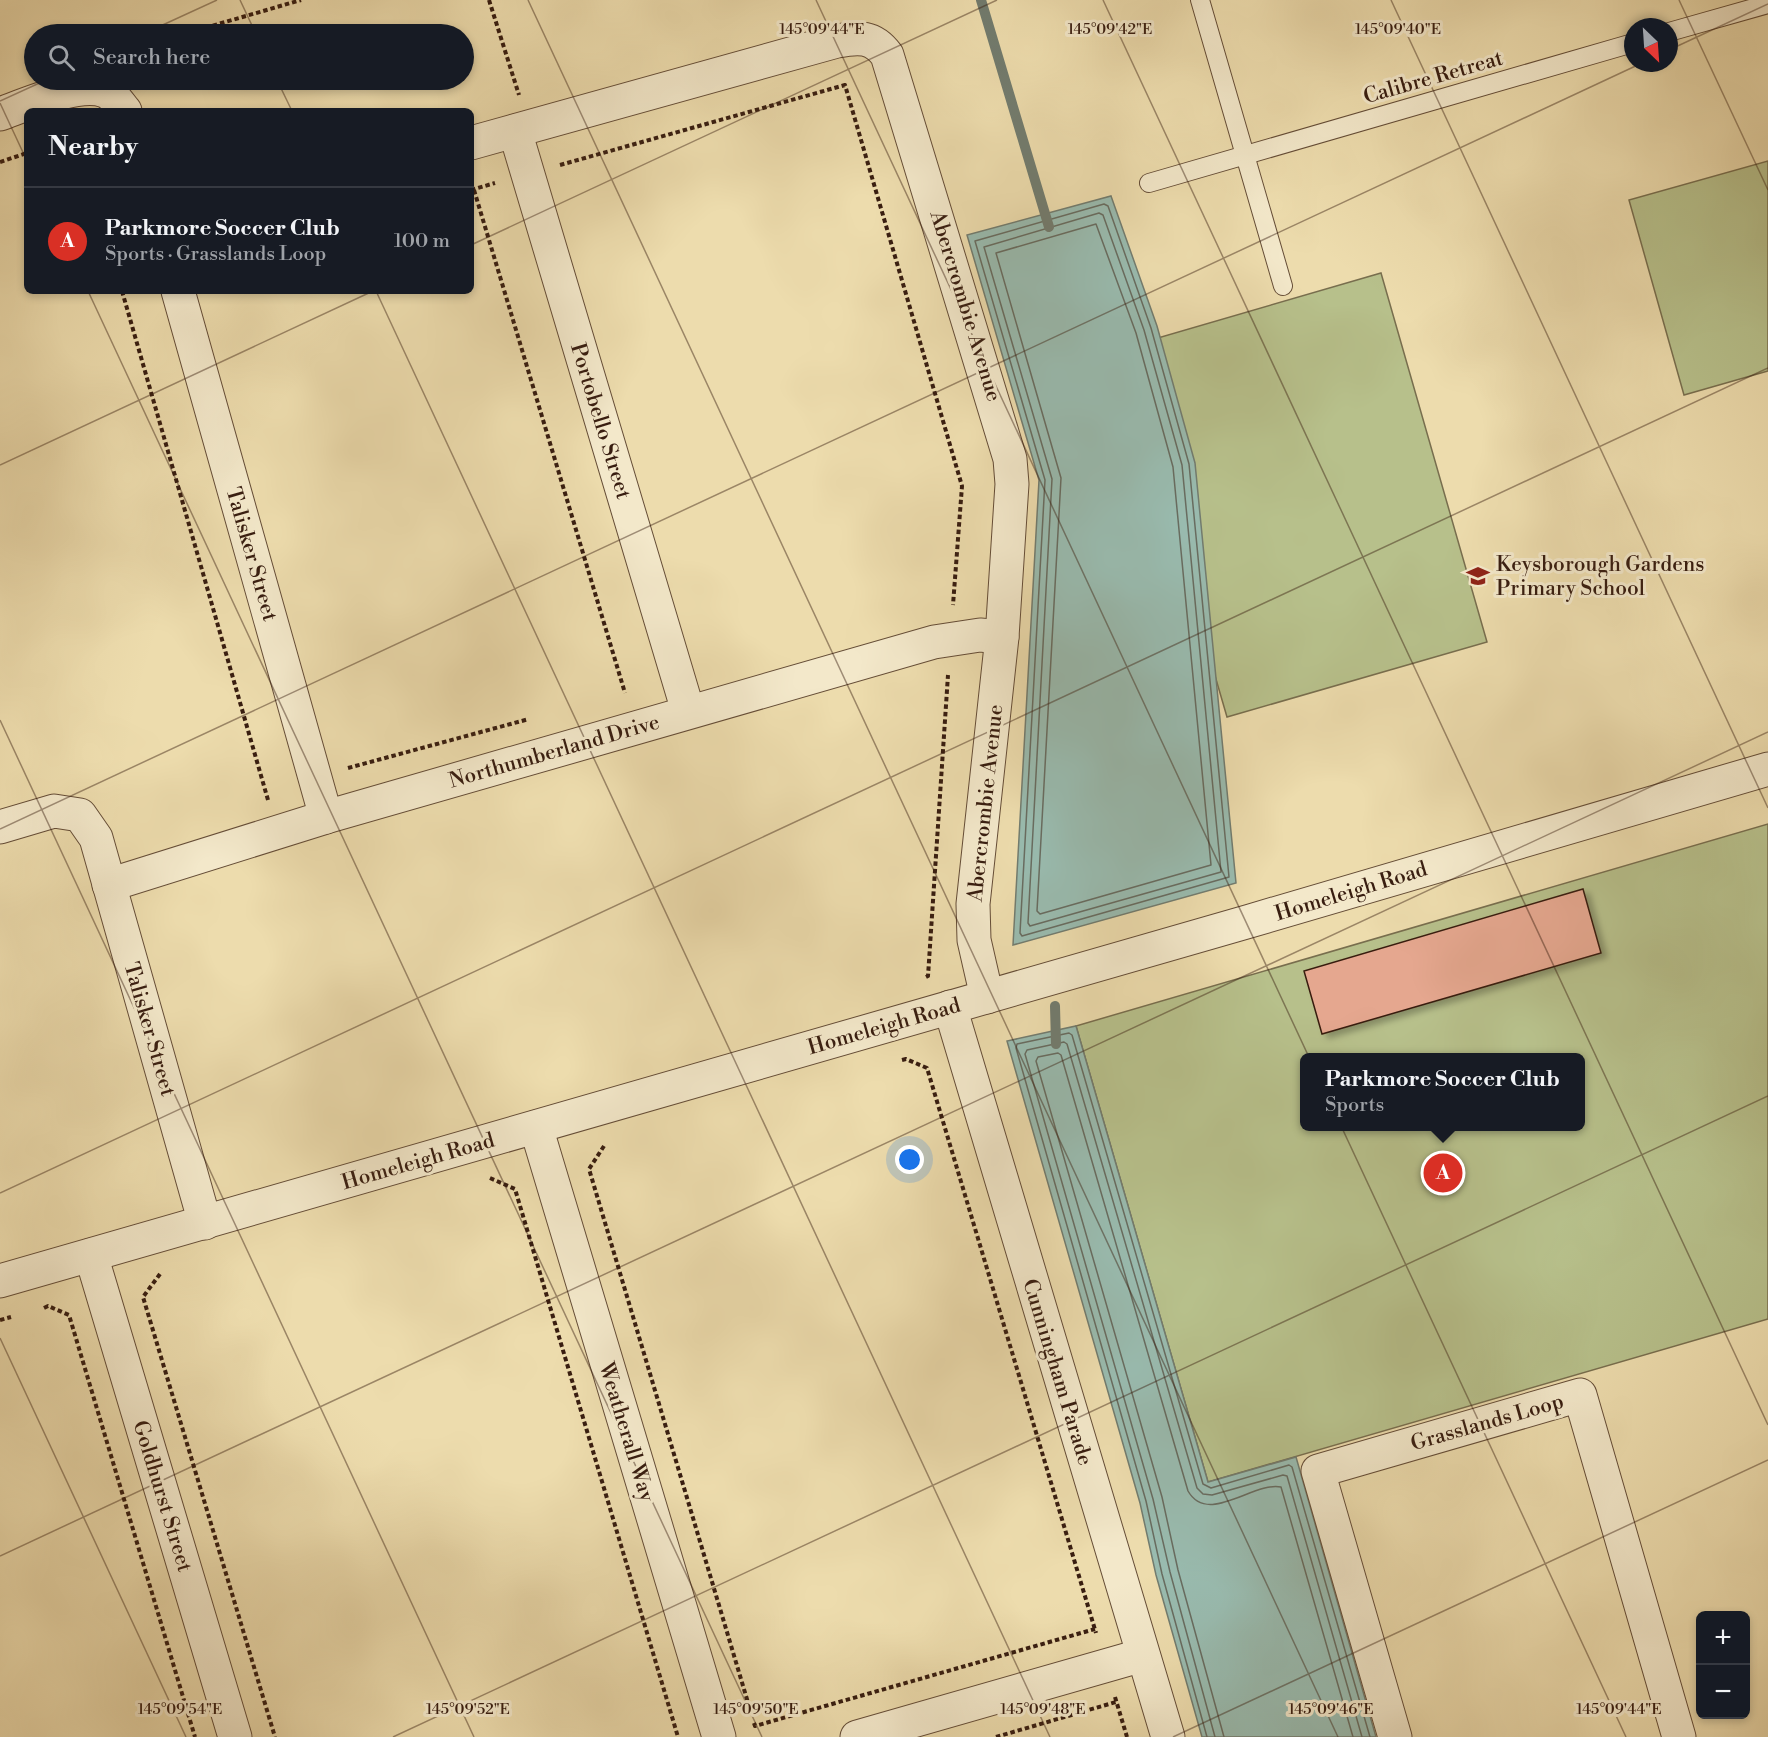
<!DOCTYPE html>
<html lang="en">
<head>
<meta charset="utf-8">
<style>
	:root { --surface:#171b24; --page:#242831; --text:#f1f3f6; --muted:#9ea1a6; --line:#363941; --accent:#d93025 }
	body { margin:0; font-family:"Libre Bodoni",serif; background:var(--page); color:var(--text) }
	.controls { position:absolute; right:18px; bottom:18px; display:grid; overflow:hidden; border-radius:9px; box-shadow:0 3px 9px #0003 }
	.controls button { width:54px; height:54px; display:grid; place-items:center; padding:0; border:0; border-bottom:2px solid var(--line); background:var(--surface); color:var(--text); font:30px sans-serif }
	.compass { position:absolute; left:1624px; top:18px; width:54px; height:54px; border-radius:50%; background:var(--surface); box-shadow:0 3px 9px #0003; rotate:155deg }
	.you { position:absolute; left:910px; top:1160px; width:21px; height:21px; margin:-15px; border:4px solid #fff; border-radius:50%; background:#1a73e8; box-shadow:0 0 0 9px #1a73e833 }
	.badge { display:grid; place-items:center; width:39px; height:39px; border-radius:50%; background:var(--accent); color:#fff; font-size:20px; font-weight:700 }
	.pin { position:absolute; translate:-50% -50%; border:3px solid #fff; box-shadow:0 2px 6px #0006 }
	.popup { position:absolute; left:1300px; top:1053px; width:285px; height:78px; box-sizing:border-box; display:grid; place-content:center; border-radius:9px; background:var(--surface); filter:drop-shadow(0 2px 4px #0005); font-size:20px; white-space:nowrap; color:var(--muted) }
	.popup b { font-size:22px; color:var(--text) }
	.popup::after { content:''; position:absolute; left:50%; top:100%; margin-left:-12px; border:12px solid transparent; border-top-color:var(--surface) }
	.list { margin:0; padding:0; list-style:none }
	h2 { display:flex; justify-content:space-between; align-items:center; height:78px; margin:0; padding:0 24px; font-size:26px }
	h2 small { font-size:20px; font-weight:400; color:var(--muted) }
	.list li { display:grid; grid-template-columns:39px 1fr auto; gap:18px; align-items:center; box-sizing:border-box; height:108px; padding:0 24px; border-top:2px solid var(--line) }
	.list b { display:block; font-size:22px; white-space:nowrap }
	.list p { margin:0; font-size:20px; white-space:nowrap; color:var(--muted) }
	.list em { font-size:20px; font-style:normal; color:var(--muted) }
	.icon { flex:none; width:33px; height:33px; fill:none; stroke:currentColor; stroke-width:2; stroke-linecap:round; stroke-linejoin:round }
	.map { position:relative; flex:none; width:1768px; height:1737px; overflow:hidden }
	.search { position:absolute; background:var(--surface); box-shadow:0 3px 9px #0003; left:24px; top:24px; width:450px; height:66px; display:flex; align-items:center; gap:15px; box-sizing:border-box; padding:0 21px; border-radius:33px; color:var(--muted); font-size:22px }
	.panel { position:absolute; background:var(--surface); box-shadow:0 3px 9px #0003; left:24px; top:108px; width:450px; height:186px; border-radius:9px }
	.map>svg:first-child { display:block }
</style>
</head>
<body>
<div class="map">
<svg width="1768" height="1737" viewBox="0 0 1768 1737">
	<defs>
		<filter id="shadow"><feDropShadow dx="6" dy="4" stdDeviation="3" flood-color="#0004"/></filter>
	</defs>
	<rect width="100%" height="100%" fill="#eddcad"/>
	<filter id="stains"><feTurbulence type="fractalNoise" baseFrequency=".00333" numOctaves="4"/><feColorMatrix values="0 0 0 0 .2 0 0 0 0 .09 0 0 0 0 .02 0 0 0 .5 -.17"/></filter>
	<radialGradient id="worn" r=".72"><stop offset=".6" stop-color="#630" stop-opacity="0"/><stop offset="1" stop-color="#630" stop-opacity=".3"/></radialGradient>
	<!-- green -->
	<g fill="#b7c08b" stroke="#786e4e" stroke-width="1.5" fill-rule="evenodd">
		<polygon points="1768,161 1768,371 1684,395 1629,200"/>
		<polygon points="1381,273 1487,642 1227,717 1120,349"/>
		<path d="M1768,824V1319L1208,1482L1076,1026ZM1305,1058H1581V1126H1305Z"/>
	</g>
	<!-- water -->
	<g fill="#99bbaf" stroke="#727c6f" stroke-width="1.5">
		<polygon points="1111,196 1157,326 1195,463 1236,883 1013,945 1039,480 967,235"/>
		<polygon points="1076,1026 1208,1482 1296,1457 1376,1737 1202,1737 1156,1575 1140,1503 1007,1041"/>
	</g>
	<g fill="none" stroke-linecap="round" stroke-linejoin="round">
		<!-- shore -->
		<g stroke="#686c60" stroke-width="1.5">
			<polygon points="1104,204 1108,206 1151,328 1189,464 1229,877 1022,936 1020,933 1045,480 975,241"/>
			<polygon points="1099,213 1103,215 1144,330 1182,465 1221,872 1030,926 1028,923 1052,479 984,247"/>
			<polygon points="1096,224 1136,333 1173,467 1211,865 1040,914 1037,911 1061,478 996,253"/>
			<polyline points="1207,1737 1162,1574 1146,1501 1016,1048 1017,1044 1069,1033 1072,1035 1203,1484 1211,1488 1289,1465 1292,1467 1370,1737"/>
			<polyline points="1215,1737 1170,1572 1153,1499 1025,1054 1027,1050 1064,1042 1067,1044 1197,1488 1203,1494 1212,1495 1283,1475 1287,1476 1362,1737"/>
			<path d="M1224,1737L1178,1570L1162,1497L1036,1061L1038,1057L1058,1053L1061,1055L1188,1491C1208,1526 1254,1481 1281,1487L1353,1737"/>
		</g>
		<!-- stream -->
		<g stroke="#727c6f" stroke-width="10">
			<polyline points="981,0 1049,227"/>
			<polyline points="1055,1006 1056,1044"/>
		</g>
	</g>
	<!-- building -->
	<polygon fill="#e5a78f" stroke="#381d10" stroke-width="1.5" filter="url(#shadow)" points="1583,889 1601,953 1322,1034 1304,971"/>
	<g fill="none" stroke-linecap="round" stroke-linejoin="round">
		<!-- lane casing -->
		<g stroke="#654d37" stroke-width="20">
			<g id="lane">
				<polyline points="1200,0 1283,286"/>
				<polyline points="1669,32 1768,4"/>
				<polyline points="1149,183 1633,43"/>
			</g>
		</g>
		<!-- street casing -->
		<g stroke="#654d37" stroke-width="35">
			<g id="street">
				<path d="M0,114C25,105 79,81 105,91C114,95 119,104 125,111"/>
				<polyline points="515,131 688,711"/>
				<path d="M471,143L837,41C859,37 873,36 887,55L1010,459L1012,484L1002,637L973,904L974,940L987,997"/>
				<polyline points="178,291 326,817"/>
				<polyline points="0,827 54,811 80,815 96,838 205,1223"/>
				<polyline points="109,885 326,817 934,642 980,635 1002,637"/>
				<polyline points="950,1007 1168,1737"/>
				<polyline points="536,1127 719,1737"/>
				<polyline points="91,1255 235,1737"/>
				<polyline points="0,1281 1250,921 1768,769"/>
				<polyline points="857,1737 1143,1655"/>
				<polyline points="1395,1737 1318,1471 1580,1395 1679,1737"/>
			</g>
		</g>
		<!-- path -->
		<g stroke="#381d10" stroke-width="4" stroke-dasharray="4.5 3" stroke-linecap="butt">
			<polyline points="489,0 519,95"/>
			<polyline points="184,34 301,0"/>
			<polyline points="0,162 27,153"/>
			<polyline points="560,165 845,85 962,486 953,605"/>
			<polyline points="471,190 495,183"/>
			<polyline points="474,190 625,693"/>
			<polyline points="122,291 268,800"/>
			<polyline points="348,768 529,719"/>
			<polyline points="926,977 928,976 948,675"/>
			<polyline points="902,1060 906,1059 927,1068 1096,1633"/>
			<polyline points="604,1146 589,1169 752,1716"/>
			<polyline points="490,1178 515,1189 678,1737"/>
			<polyline points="160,1274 143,1297 275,1737"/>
			<polyline points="44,1308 48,1306 69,1315 195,1737"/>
			<polyline points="0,1320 11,1317"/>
			<polyline points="1115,1697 1127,1737"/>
			<polyline points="754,1723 755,1726 1095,1629"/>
			<polyline points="996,1737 1116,1702"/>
		</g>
		<!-- lane -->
		<use href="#lane" stroke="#f3e8ca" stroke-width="18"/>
		<!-- street -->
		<use href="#street" stroke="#f3e8ca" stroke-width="33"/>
	</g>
	<!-- ticks -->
	<path fill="none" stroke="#381d10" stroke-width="1.5" stroke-opacity="0.45" d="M240,0L256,34M528,0L1338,1737M816,0L1626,1737M1103,0L1768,1425M1391,0L1768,808M1679,0L1768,190M143,34L217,0M1669,50L1768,4M277,80L292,111M0,101L46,80M0,103L27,161M471,245L997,0M88,291L762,1737M376,291L1050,1737M0,465L373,291M0,720L474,1737M0,829L1642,63M0,1193L1768,368M0,1338L186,1737M0,1556L1768,732M393,1737L1768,1096M1173,1737L1768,1460"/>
	<!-- icons -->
	<defs>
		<g id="school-bare" transform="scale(1.8)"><path d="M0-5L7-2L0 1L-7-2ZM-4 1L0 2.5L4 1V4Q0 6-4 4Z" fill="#8f2418" stroke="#f3e8ca" stroke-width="2.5" paint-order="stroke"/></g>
	</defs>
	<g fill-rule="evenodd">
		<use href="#school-bare" x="1478" y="576"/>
	</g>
	<g text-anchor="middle" stroke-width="6" stroke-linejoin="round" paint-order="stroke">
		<!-- street labels -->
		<g font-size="21" fill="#381d10" stroke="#f3e8ca">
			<text transform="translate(1433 77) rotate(-16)" y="7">Calibre Retreat</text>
			<text transform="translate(966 306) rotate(73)" y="7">Abercrombie Avenue</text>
			<text transform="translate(601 421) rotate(73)" y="7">Portobello Street</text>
			<text transform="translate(252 554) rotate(74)" y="7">Talisker Street</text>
			<text transform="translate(554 751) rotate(-16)" y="7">Northumberland Drive</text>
			<text transform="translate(985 803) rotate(-84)" y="7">Abercrombie Avenue</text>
			<text transform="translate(1351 891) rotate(-17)" y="7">Homeleigh Road</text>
			<text transform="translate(884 1026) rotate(-16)" y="7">Homeleigh Road</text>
			<text transform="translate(150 1029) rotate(74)" y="7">Talisker Street</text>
			<text transform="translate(418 1161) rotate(-16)" y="7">Homeleigh Road</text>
			<text transform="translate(1058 1372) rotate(73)" y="7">Cunningham Parade</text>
			<text transform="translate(1487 1422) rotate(-16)" y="7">Grasslands Loop</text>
			<text transform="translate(627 1432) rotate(73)" y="7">Weatherall Way</text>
			<text transform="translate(163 1496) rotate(73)" y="7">Goldhurst Street</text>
		</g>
		<!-- poi labels -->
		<g font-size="21" fill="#381d10" stroke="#f3e8ca" text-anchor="start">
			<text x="1496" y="571">Keysborough Gardens<tspan x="1496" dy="24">Primary School</tspan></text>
		</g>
	</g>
	<g font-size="15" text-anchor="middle" fill="#381d10" stroke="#f3e8ca" stroke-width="6" stroke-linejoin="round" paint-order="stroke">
		<text x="822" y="34">145°09'44"E</text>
		<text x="1110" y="34">145°09'42"E</text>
		<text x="1398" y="34">145°09'40"E</text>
		<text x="180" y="1714">145°09'54"E</text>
		<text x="468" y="1714">145°09'52"E</text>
		<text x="756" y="1714">145°09'50"E</text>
		<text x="1043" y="1714">145°09'48"E</text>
		<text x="1331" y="1714">145°09'46"E</text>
		<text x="1619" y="1714">145°09'44"E</text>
	</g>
	<rect width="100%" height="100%" filter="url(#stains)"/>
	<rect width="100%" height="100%" fill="url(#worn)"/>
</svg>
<div class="controls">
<button>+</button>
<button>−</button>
</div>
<svg class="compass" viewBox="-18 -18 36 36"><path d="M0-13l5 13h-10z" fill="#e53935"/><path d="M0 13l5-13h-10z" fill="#9ea1a6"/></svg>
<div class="you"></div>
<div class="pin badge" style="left:1443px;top:1173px">A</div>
<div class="popup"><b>Parkmore Soccer Club</b>Sports</div>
<div class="search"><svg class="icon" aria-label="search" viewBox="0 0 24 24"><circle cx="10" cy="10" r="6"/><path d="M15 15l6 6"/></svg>Search here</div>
<section class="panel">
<h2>Nearby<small></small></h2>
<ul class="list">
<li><span class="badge">A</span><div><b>Parkmore Soccer Club</b><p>Sports · Grasslands Loop</p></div><em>100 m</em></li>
</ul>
</section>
</div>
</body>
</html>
